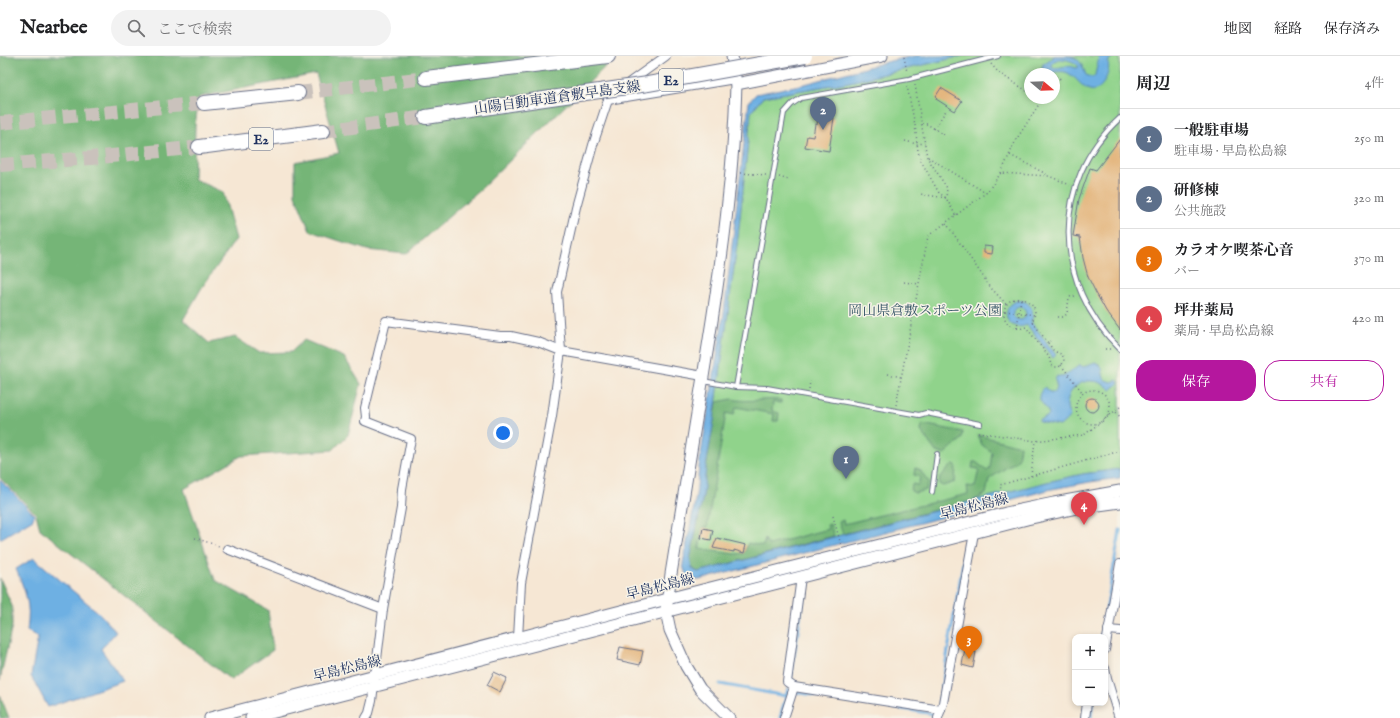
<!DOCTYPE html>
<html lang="ja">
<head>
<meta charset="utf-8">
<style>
	:root { --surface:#fff; --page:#f2f2f2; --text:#202124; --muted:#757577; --line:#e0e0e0; --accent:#b5179e }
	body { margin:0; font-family:"IM FELL English","Noto Serif JP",serif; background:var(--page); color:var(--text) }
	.controls { position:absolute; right:12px; bottom:12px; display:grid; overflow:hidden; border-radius:8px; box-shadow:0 2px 6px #0003 }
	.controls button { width:36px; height:36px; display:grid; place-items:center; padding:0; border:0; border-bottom:1px solid var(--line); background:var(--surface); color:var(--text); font:20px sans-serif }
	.compass { position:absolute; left:1024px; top:12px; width:36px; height:36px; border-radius:50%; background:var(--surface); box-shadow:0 2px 6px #0003; rotate:109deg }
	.you { position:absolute; left:503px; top:377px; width:14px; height:14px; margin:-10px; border:3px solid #fff; border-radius:50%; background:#1a73e8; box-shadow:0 0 0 6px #1a73e833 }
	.badge { display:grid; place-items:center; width:26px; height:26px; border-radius:50%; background:var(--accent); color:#fff; font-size:13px; font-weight:700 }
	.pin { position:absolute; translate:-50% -33px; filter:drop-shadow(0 1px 2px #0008) }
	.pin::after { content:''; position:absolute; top:21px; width:14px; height:12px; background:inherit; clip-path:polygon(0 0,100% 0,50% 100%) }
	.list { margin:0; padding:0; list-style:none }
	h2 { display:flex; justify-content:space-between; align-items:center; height:52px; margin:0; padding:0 16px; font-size:17px }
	h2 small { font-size:13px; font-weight:400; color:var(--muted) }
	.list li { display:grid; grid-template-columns:26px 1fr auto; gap:12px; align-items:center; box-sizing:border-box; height:60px; padding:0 16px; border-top:1px solid var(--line) }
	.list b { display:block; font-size:15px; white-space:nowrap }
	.list p { margin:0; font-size:13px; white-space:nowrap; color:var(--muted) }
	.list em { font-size:13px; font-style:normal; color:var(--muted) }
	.actions { display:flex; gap:8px; padding:12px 16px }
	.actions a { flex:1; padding:9px 0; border:1px solid var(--accent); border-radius:16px; text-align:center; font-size:14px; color:var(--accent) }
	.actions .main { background:var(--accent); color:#fff }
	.icon { flex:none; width:22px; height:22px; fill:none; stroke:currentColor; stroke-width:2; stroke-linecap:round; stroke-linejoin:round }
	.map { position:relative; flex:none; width:1120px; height:662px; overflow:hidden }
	header { display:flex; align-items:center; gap:24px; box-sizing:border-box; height:56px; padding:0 20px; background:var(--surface); border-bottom:1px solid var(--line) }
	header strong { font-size:19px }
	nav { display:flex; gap:22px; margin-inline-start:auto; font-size:14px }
	.search { width:280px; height:36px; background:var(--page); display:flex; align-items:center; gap:10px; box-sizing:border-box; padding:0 14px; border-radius:22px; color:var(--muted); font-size:15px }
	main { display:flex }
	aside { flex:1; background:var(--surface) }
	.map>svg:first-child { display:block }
</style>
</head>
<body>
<header>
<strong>Nearbee</strong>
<div class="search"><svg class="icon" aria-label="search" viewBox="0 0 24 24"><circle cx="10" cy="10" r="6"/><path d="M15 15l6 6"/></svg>ここで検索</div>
<nav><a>地図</a><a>経路</a><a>保存済み</a></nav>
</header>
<main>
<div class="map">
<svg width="1120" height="662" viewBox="0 0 1120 662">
	<rect width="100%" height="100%" fill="#f7f3e8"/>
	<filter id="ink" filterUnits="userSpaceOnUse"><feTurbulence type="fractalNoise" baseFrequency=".025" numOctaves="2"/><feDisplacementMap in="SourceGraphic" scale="8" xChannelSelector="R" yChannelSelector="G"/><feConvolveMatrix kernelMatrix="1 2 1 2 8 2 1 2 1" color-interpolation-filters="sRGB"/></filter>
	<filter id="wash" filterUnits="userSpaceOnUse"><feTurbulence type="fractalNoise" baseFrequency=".012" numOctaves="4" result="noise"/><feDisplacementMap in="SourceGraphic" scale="16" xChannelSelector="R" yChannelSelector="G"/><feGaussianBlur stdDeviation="0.9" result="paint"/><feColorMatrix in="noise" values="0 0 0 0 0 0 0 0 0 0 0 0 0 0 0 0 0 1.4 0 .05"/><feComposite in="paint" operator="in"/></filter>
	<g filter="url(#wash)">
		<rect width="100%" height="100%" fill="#f6e7d4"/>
		<!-- green -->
		<path fill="#90d38b" stroke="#568174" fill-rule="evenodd" d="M962,0H1120V413L1083,418L1047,426L698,516L706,411L714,364L738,180L751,56L763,41L850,26ZM1030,18H1054V42H1030Z"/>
		<!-- forest -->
		<g fill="#74b577" stroke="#48726a">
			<polygon points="0,0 616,0 483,131 406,198 367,194 310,175 295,139 295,106 339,97 316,18 199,41 195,70 194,123 223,136 236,183 201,233 183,264 209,287 235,281 259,297 291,296 304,284 344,301 361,328 348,379 333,394 241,400 184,433 215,524 268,554 273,594 231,624 40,473 36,458 0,422"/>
			<path d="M732,343C748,347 765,342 781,344V347L773,346L772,355L779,357L778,365H773L774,358L736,351L734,359L726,357L707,472H703L699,493L735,498L744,497L748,487L763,490L765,483L768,489L828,473L827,469L830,468L834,480L698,516L692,512L690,503L703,440L706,411L717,346Z"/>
			<polygon points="922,368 963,376 962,383 944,398 936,396 921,375"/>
			<polygon points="978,379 1020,390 1018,404 989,423 986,438 972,445 843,478 839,466 843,464 844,468 968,438 967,430 975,431 979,413 972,412 973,406 976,406 987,415 990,412 992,396 982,389"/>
			<polygon points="953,408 956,409 955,426 943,430 939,428 940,421"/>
			<polygon points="915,412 919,413 929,426 926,434 915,437 911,435 912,428 918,429 920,421 914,419"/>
			<polygon points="0,522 12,550 12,570 0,624"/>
			<polygon points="0,639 9,662 0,662"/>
		</g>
		<!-- water -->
		<g fill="#6eb0e3" stroke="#4470a0" fill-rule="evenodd">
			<path d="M916,0H962L850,26L763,41L751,56L738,180L714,364L706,411L703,440L690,503C691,509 691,514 698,516L1047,426L1083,418L1120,413V422L1090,426L1052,433L699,524C688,523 684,518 683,507L696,440L699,410L724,257L749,46L756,38L805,28L894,4Z"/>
			<path d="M1055,0C1076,0 1079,0 1086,19L1090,21H1094L1095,19L1099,1L1097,0H1114L1109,4C1108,8 1109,12 1108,16C1106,25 1098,39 1087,33C1080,29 1076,21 1068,17C1061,14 1054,16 1047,18L1042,14V11L1043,8ZM1059,3C1066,3 1075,5 1079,11L1076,12C1068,8 1061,12 1053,12L1051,8L1054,5Z"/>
			<path d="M1016,245C1029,243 1036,254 1031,266L1056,299L1053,302L1027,269C1008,277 998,254 1016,245ZM1018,251C1023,251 1026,254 1026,259L1022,264L1016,263L1013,260V255Z"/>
			<path d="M1095,306C1105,309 1101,317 1105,324L1112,326L1117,324L1119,327L1111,334C1095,317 1068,325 1067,349C1067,353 1069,357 1070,361L1060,370L1039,366V364L1047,361L1049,358C1046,347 1031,344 1045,331L1049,336H1055L1057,332L1055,324L1057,320L1063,321L1080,309L1083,311Z"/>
			<polygon points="0,424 34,458 33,463 0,483"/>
			<path d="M34,502L99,557L116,576L101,593L123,625L48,651L31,620L38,581L27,575C31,548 26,537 16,513Z"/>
		</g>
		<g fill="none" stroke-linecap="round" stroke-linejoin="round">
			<!-- stream -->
			<g stroke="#6eb0e3" stroke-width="3">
				<polyline points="1100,581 1103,573 1120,474"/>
				<polyline points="720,628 786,640"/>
				<polyline points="790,628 805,530"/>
				<polyline points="788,635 934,658"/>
				<polyline points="939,647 966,489"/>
				<polyline points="780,662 788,633"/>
				<polyline points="933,662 936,654"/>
				<polyline points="1091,662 1093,647"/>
			</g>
		</g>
		<g id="blocks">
			<!-- building -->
			<g fill="#e3b47a">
				<polygon points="941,32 962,45 955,55 936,43 937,40 936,40"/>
				<polygon points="818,60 834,62 829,95 805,91 807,80 813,81 815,68 817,69"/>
				<polygon points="1120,83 1120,274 1106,255 1096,237 1088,221 1083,202 1080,181 1073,180 1079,143 1090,112 1096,114"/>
				<polygon points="984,190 993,191 992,198 984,197"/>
				<circle cx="1092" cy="349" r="7"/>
				<polygon points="703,472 713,474 711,484 701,482"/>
				<polygon points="717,482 746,489 744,497 734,494 734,496 713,492"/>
				<polygon points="620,591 643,595 640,609 617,604"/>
				<polygon points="965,593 976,596 973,612 962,609"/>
				<polygon points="494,616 507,622 500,636 487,629"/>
			</g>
		</g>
	</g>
	<g filter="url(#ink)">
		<use href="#blocks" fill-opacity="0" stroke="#686f87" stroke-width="1"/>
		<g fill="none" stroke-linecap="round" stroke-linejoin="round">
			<!-- highway-tunnel -->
			<g stroke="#cac2bc" stroke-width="14" stroke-dasharray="14 7" stroke-linecap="butt">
				<polyline points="298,37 426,22"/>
				<polyline points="0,67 204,47"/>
				<polyline points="323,75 426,61"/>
				<polyline points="0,109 91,102 199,91"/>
			</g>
			<!-- lane casing -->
			<g stroke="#686f87" stroke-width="6">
				<g id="lane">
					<path d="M1120,62C1050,126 1053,228 1120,293"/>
					<polyline points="703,325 736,331 767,332 919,359 926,357 980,368"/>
					<polyline points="736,331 784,57 792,48 801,42 909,23 998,0"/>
					<polyline points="932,436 937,398"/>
				</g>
			</g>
			<!-- street casing -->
			<g stroke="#686f87" stroke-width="10">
				<g id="street">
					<polyline points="608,44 735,23"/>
					<polyline points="227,493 383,553"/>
					<polyline points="801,521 787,626 794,631 941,654"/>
					<polyline points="1108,574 1120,575"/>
					<polyline points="518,582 521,527 552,360 561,295 557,236 576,151 593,89 609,41 666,0"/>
					<polyline points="1105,594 1120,508"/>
					<polyline points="1105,612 1107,623 1119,662"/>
					<polyline points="366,662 369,657 372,645 383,553 401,452 402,433 411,383 365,365 366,361 365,352 386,265 500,280 511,280 538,286 561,295 703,320"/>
					<polyline points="784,662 794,631"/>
					<polyline points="938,662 943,647 974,477"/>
					<polyline points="1085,662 1087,647"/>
				</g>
			</g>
			<!-- secondary casing -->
			<g stroke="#686f87" stroke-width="13">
				<g id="secondary">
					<polyline points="732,0 736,28"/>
					<polyline points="210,662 667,543 1006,457 1054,447 1120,435"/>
					<polyline points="251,662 1027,463 1077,452 1120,446"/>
					<path d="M729,662L700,633L686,610L670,574L666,555L671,518C683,442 696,366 708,290C722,203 734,116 736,28L882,0"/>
				</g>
			</g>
			<!-- highway casing -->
			<g stroke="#686f87" stroke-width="16">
				<g id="highway">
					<polyline points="426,22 608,0"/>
					<polyline points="204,47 298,37"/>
					<polyline points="426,61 537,44"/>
					<polyline points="199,91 323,75"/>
				</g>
			</g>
			<!-- path -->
			<g stroke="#686f87" stroke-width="1.5" stroke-dasharray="1 3" stroke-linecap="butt">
				<polyline points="904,1 907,16"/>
				<polyline points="991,8 999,17 1030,37"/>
				<polyline points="1054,25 1056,21 1061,23"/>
				<polyline points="915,29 927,101 947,132 946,142 920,138"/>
				<polyline points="907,30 915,69 918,95 920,103 939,137 946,142 956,160"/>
				<polyline points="922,68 927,68 946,80"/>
				<polyline points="934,73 947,53"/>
				<polyline points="905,85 917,88 925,87"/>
				<polyline points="1010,99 1048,119"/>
				<polyline points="928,101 986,137"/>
				<polyline points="741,117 766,119"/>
				<polyline points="1001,117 1016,84 1043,42"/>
				<polyline points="779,121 789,124"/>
				<polyline points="946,167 991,232 1007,249"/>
				<polyline points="904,226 919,228"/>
				<polyline points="1005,255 1035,259"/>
				<polyline points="1058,261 1063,261 1067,258 1069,241 1075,240"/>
				<polyline points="1017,272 1021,242"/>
				<path d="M1048,287C1050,289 1052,293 1054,295C1059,298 1064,297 1064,306L1059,311H1055L1051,309L1049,301L1026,271C1021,273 1016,273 1011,270C1006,267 1004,262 1004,257C1005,232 1046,243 1032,265L1048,287L1050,285"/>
				<polyline points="1105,293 1111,293"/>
				<polyline points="1061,309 1083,337"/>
				<polyline points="888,318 901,321"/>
				<polyline points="809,333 810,325"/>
				<circle cx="1093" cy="351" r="17"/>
				<polyline points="896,349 928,180 987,136 1001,117 1049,120 1070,129"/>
				<polyline points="1120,351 1115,355 1120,361"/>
				<polyline points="978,376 1035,385 1084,379 1115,355"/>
				<polyline points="1031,420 1035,385"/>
				<polyline points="1004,448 1000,429 1120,395"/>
				<polyline points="833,460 841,489"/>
				<polyline points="195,482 219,490"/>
			</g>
			<!-- lane -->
			<use href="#lane" stroke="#fff" stroke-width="4"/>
			<!-- street -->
			<use href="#street" stroke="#fff" stroke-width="8"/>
			<!-- secondary -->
			<use href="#secondary" stroke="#fff" stroke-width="11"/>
			<!-- highway -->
			<use href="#highway" stroke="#fff" stroke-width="14"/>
			<!-- highway-bridge casing -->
			<g stroke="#686f87" stroke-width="16" stroke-linecap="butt">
				<polyline id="highway-bridge" points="537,44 648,28 805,0"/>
			</g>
			<!-- highway-bridge -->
			<use href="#highway-bridge" stroke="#fff" stroke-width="14"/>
		</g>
	</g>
	<g text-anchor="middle" stroke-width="3" stroke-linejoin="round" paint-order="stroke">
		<!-- shield labels -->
		<g fill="#f7f3e8" stroke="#5d6a87" stroke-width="1">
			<rect x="659" y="13" width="24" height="22" rx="3"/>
			<rect x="249" y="72" width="24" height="22" rx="3"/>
		</g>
		<g font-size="13" font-weight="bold" fill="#1b2f5e">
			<text x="671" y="29">E2</text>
			<text x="261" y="88">E2</text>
		</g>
		<!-- street labels -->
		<g font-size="14" fill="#1b2f5e" stroke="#f7f3e8">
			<text transform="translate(557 41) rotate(-8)" y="5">山陽自動車道倉敷早島支線</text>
			<text transform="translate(974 450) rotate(-14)" y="5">早島松島線</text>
			<text transform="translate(660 530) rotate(-14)" y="5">早島松島線</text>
			<text transform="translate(347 612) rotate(-14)" y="5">早島松島線</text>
		</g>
		<!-- park labels -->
		<g font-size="14" fill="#385869" stroke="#f7f3e8">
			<text x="925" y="259">岡山県倉敷スポーツ公園</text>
		</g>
	</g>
</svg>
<div class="controls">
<button>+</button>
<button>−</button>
</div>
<svg class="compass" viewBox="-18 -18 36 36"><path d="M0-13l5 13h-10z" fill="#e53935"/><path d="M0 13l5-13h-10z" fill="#757577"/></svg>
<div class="you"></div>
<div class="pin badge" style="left:846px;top:423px;background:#5c6f8a">1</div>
<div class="pin badge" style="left:823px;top:74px;background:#5c6f8a">2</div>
<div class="pin badge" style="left:969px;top:603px;background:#e8710a">3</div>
<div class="pin badge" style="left:1084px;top:469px;background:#e0444e">4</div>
</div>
<aside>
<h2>周辺<small>4件</small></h2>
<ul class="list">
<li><span class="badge" style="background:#5c6f8a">1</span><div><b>一般駐車場</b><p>駐車場 · 早島松島線</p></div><em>250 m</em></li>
<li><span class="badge" style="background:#5c6f8a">2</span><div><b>研修棟</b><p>公共施設</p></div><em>320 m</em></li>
<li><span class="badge" style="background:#e8710a">3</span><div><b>カラオケ喫茶心音</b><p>バー</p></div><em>370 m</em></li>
<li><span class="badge" style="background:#e0444e">4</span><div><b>坪井薬局</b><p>薬局 · 早島松島線</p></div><em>420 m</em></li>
</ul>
<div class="actions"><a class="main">保存</a><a>共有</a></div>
</aside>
</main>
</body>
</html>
